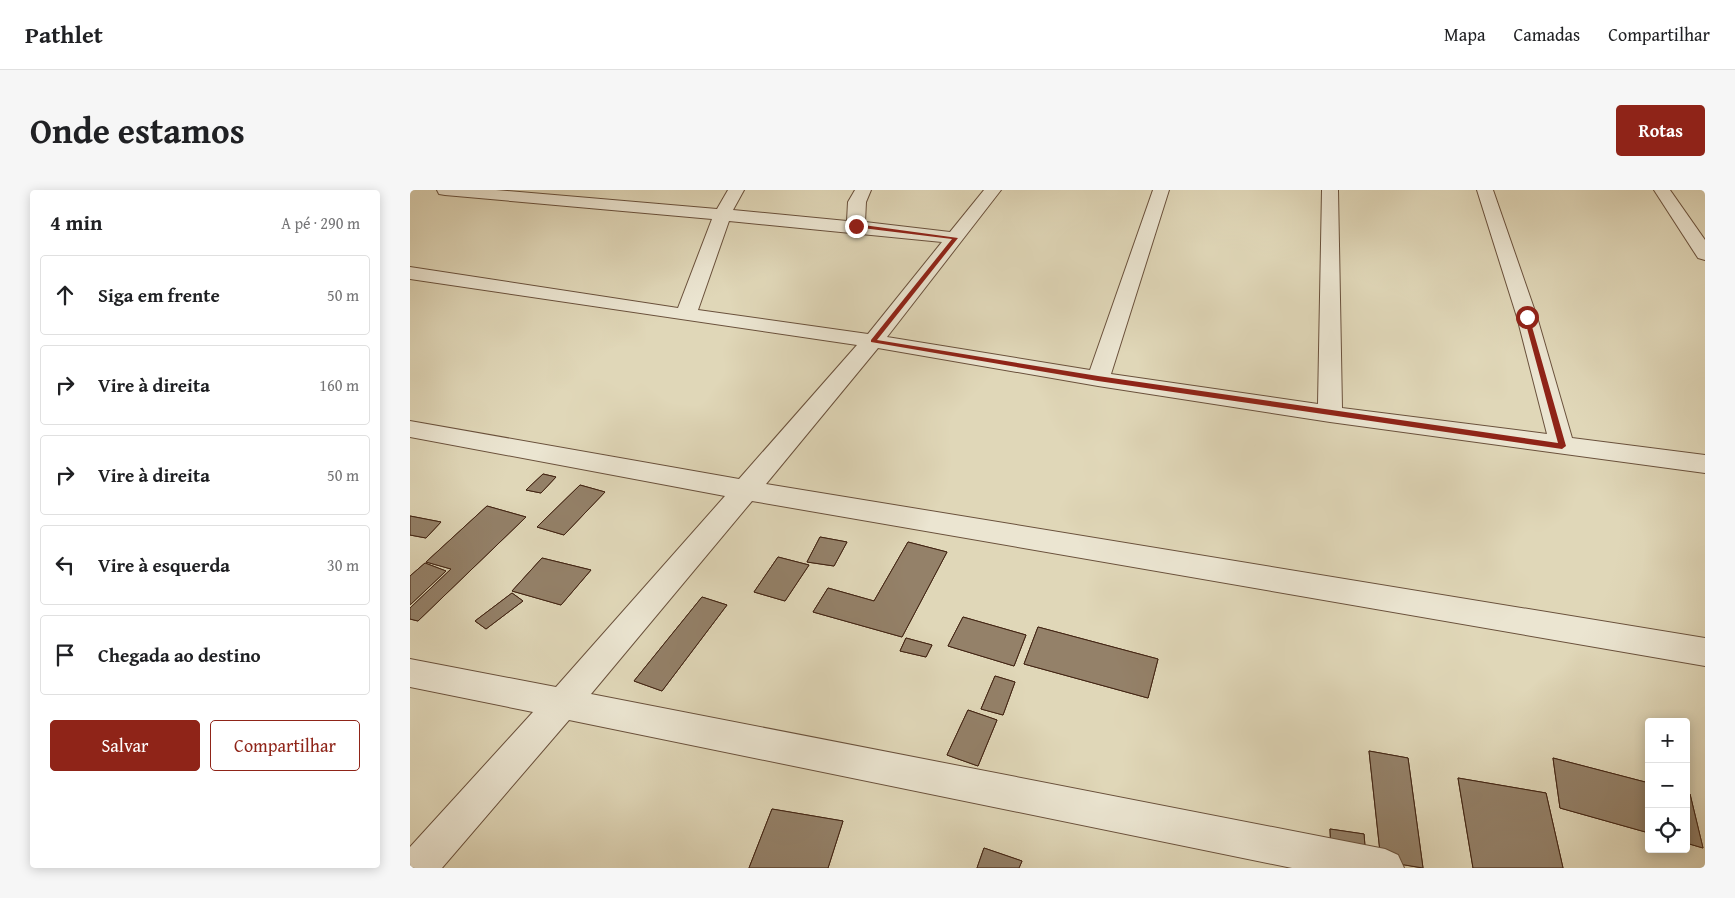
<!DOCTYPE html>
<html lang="pt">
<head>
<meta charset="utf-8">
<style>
	:root { --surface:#fff; --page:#f6f6f6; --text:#202124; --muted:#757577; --line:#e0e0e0; --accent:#8f2418 }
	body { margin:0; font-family:"Gentium Book Plus",serif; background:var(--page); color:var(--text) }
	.controls { position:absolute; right:15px; bottom:15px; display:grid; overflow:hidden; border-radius:5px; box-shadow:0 2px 12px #0003 }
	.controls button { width:45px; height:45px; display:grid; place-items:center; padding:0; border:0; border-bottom:1px solid var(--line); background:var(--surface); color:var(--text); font:25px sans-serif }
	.stop { position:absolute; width:15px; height:15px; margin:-11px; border:4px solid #8f2418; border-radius:50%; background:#fff }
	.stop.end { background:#8f2418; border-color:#fff; box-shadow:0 1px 5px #0008 }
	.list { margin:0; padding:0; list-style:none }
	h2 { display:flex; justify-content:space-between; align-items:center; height:65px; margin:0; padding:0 20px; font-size:21px }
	h2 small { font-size:16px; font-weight:400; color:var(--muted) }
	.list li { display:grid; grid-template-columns:32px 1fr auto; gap:15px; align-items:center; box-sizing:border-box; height:80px; margin:0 10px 10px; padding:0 10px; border:1px solid var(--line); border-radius:5px }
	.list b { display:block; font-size:19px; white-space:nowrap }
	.list em { font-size:16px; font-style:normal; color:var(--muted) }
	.actions { display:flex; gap:10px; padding:15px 20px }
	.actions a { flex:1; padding:11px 0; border:1px solid var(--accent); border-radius:5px; text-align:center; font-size:18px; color:var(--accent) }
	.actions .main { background:var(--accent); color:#fff }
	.icon { flex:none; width:28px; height:28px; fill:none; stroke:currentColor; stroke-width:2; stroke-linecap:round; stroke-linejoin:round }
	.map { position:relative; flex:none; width:1295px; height:678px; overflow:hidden; border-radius:5px }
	header { display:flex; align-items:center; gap:30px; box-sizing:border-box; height:70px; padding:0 25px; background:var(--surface); border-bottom:1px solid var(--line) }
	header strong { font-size:24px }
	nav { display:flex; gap:28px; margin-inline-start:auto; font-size:18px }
	.intro { display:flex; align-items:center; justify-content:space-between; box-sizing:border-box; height:120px; padding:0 30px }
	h1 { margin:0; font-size:35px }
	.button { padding:12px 22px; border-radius:5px; background:var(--accent); color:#fff; font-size:18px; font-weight:700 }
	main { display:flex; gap:30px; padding:0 30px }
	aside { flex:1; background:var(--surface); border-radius:5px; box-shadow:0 2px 12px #0003 }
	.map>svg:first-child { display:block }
</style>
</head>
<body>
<header>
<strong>Pathlet</strong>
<nav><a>Mapa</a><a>Camadas</a><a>Compartilhar</a></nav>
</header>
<div class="intro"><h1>Onde estamos</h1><a class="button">Rotas</a></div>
<main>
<aside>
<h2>4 min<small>A pé · 290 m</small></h2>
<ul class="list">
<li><svg class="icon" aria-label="ahead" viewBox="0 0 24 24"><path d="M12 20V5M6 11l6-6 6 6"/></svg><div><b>Siga em frente</b></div><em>50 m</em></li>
<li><svg class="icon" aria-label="right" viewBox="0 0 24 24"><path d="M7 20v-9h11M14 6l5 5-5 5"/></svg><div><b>Vire à direita</b></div><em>160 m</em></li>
<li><svg class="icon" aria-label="right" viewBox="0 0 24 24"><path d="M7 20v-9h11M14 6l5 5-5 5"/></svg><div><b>Vire à direita</b></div><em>50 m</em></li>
<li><svg class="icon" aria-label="left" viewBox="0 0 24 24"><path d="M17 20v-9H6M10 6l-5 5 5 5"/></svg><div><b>Vire à esquerda</b></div><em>30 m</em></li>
<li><svg class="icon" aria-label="arrive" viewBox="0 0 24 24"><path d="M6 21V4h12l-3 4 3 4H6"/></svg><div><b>Chegada ao destino</b></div></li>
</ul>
<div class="actions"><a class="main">Salvar</a><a>Compartilhar</a></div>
</aside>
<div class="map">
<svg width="1295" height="678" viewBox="0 0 1295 678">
	<rect width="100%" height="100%" fill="#e0d7b8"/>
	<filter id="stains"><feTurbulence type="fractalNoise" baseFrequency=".004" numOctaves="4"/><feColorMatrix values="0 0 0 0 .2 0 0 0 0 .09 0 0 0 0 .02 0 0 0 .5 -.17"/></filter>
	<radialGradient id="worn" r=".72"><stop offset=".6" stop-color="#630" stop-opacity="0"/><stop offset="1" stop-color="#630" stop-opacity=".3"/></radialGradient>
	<!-- building -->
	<g fill="#948169" stroke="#422413">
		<polygon points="133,284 146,287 131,303 116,300"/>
		<polygon points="133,284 146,287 131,303 116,300"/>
		<polygon points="170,295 195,302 154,345 127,337"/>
		<polygon points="170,295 195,302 154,345 127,337"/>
		<polygon points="77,316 116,327 8,431 0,429 0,418 41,379 16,372"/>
		<polygon points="77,316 116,327 8,431 0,429 0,418 41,379 16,372"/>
		<polygon points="0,326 31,332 16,348 0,345"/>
		<polygon points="0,326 31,332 16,348 0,345"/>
		<polygon points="410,347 437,352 424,376 397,372"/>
		<polygon points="410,347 437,352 424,376 397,372"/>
		<polygon points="498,352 537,362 492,447 403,422 418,398 464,411"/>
		<polygon points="498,352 537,362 492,447 403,422 418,398 464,411"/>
		<polygon points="368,367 399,375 375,411 344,402"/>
		<polygon points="368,367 399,375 375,411 344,402"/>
		<polygon points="132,368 181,380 151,415 102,401"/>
		<polygon points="132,368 181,380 151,415 102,401"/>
		<polygon points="15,373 36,381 0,415 0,386"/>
		<polygon points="15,373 36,381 0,415 0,386"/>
		<polygon points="102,403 113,411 76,439 65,431"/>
		<polygon points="102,403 113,411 76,439 65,431"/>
		<polygon points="292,407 317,415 252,501 224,491"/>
		<polygon points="292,407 317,415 252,501 224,491"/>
		<polygon points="553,427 616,445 604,476 538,456"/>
		<polygon points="553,427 616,445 604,476 538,456"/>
		<polygon points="628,437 748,469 738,508 614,474"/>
		<polygon points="628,437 748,469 738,508 614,474"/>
		<polygon points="496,448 522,455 516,467 490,461"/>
		<polygon points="496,448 522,455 516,467 490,461"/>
		<polygon points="585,486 605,492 593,525 571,519"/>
		<polygon points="585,486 605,492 593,525 571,519"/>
		<polygon points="558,520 587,530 568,576 537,565"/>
		<polygon points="558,520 587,530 568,576 537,565"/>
		<polygon points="959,561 998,568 1013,678 971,671"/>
		<polygon points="959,561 998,568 1013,678 971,671"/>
		<polygon points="1143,568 1239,593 1239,643 1150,618"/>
		<polygon points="1143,568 1239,593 1239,643 1150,618"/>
		<polygon points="1048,588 1136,603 1153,678 1063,678"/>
		<polygon points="1048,588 1136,603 1153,678 1063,678"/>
		<polygon points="1276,603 1280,604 1293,658 1276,653"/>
		<polygon points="1276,603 1280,604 1293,658 1276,653"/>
		<polygon points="362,619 433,631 418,678 339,678"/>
		<polygon points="362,619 433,631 418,678 339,678"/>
		<polygon points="920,639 954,644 956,668 921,662"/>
		<polygon points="920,639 954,644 956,668 921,662"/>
		<polygon points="574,658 612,671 609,678 567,678"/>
		<polygon points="574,658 612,671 609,678 567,678"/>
	</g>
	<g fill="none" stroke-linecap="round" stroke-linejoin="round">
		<!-- minor casing -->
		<g stroke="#6a513c" stroke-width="2">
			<g id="minor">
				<path d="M27,0H86L307,19L318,0H334L323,20L437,31L438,12L445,0H461L456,12L455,32L540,42L574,0H591L477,147L680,180L743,0H759L701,184L908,214L912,0H928L932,218L1137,244L1107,127L1067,0H1083L1127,127L1162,248L1295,265V283L920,232L688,196L468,158L356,294L1295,448V476L342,311L181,504L975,659L988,665L994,678H882L159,530L32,678H0V657L123,522L0,497V469L146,497L315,306L0,247V231L329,289L447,155L0,89V77L268,118L302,29L35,5L29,4ZM319,31L532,52L458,144L288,120Z"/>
				<polygon points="1244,0 1260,0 1295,50 1295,70 1288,68"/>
			</g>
		</g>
		<!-- minor -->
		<use href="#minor" fill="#ebe5d1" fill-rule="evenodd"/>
	</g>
	<!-- route -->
	<polygon fill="#8f2418" points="446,34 548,48 467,150 688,186 1148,253 1114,127 1119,126 1156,256 1152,259 688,191 461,152 461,150 542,49 444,37"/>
	<rect width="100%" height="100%" filter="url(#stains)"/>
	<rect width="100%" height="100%" fill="url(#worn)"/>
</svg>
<div class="controls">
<button>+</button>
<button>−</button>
<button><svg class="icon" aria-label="locate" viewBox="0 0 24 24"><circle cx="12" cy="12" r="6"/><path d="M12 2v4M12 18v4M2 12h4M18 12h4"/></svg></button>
</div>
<div class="stop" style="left:1117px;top:127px"></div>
<div class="stop end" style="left:446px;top:36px"></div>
</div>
</main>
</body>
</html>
